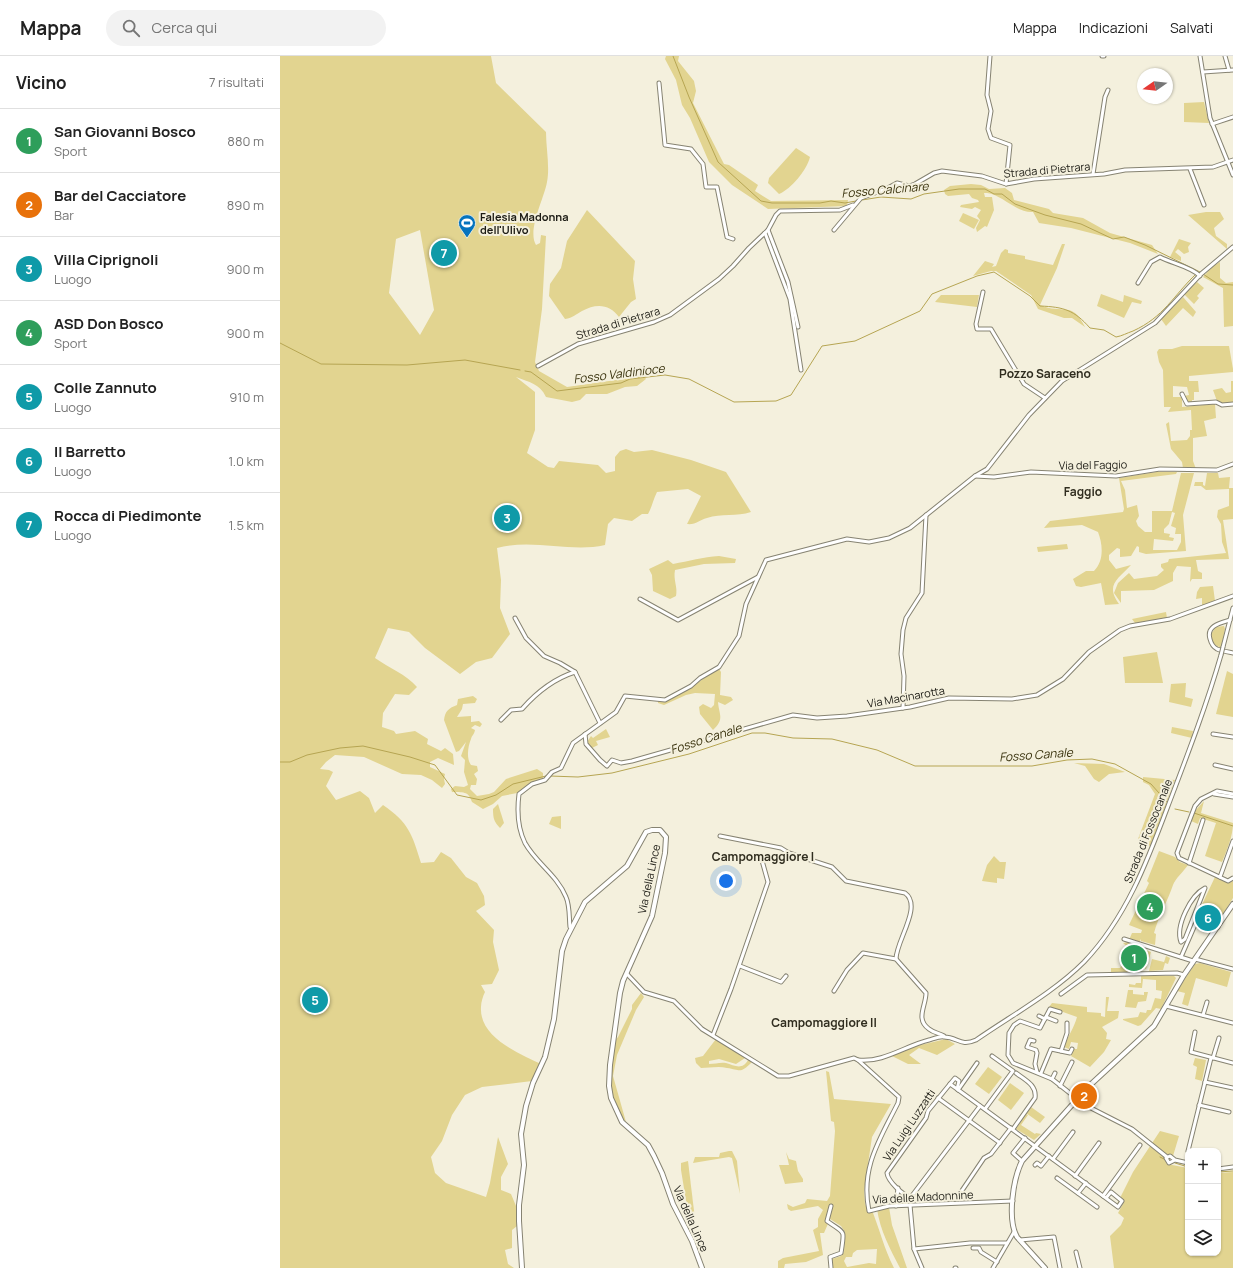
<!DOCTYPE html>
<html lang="it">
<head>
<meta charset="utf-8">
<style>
	:root { --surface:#fff; --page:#f2f2f2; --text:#222; --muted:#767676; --line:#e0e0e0; --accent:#7c3aed }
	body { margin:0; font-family:Manrope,sans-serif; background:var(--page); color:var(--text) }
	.controls { position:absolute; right:12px; bottom:12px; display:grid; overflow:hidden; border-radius:8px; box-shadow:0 1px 3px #0004 }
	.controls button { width:36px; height:36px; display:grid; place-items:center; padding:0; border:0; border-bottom:1px solid var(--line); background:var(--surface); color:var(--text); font:20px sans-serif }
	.compass { position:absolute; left:857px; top:12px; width:36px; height:36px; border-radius:50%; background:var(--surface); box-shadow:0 1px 3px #0004; rotate:256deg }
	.you { position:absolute; left:446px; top:825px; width:14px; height:14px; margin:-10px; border:3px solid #fff; border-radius:50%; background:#1a73e8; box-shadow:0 0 0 6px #1a73e833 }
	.badge { display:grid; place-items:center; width:26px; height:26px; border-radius:50%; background:var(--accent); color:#fff; font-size:13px; font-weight:700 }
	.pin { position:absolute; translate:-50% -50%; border:2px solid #fff; box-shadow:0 1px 4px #0006 }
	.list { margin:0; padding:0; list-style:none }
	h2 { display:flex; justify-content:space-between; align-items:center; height:52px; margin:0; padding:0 16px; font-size:17px }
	h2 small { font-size:13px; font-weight:400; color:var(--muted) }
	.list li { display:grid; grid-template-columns:26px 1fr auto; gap:12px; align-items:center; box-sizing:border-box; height:64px; padding:0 16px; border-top:1px solid var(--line) }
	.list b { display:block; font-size:15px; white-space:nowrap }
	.list p { margin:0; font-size:13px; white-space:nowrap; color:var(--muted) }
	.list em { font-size:13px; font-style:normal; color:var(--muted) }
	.icon { flex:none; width:22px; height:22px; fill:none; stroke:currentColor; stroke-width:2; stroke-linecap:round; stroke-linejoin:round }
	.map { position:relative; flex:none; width:953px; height:1212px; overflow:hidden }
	header { display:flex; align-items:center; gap:24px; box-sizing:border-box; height:56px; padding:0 20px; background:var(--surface); border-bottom:1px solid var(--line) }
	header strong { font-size:19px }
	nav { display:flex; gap:22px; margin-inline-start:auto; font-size:14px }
	.search { width:280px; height:36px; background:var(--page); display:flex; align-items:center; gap:10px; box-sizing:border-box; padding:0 14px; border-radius:22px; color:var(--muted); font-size:15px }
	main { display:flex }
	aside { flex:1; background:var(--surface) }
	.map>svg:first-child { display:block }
</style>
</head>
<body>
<header>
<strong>Mappa</strong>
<div class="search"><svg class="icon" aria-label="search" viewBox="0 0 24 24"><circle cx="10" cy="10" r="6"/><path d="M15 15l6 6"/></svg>Cerca qui</div>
<nav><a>Mappa</a><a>Indicazioni</a><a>Salvati</a></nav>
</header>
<main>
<aside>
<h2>Vicino<small>7 risultati</small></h2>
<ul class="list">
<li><span class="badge" style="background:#2e9e5b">1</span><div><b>San Giovanni Bosco</b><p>Sport</p></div><em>880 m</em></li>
<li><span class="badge" style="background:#e8710a">2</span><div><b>Bar del Cacciatore</b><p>Bar</p></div><em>890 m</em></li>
<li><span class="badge" style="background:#0f9aa8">3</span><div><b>Villa Ciprignoli</b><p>Luogo</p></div><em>900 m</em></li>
<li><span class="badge" style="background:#2e9e5b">4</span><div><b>ASD Don Bosco</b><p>Sport</p></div><em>900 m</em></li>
<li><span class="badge" style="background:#0f9aa8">5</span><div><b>Colle Zannuto</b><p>Luogo</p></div><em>910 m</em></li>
<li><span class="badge" style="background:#0f9aa8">6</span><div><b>Il Barretto</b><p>Luogo</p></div><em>1.0 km</em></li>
<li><span class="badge" style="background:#0f9aa8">7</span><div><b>Rocca di Piedimonte</b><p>Luogo</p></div><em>1.5 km</em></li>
</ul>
</aside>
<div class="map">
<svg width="953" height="1212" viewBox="0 0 953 1212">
	<rect width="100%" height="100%" fill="#f4f0dd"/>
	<!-- green -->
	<g fill="#e2d490" fill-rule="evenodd">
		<path d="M0,0H211L216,27L266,76C266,92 270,111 267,126C264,143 247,174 256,189L260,187L261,179L266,180L262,253L255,306L259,315L287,331L364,320L366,323L357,330L345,331L327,338H306L300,344L292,346L266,341C260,328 249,326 236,321L255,336V374L247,397L268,411L274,412L279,405L318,409L326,417L335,415V401L340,395L346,393L354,396L372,394L411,404L446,416L471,456C457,461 441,457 427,462C419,464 416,469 407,468L421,440L408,433L377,436C373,444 372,451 368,458H362L352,465L334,462L328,468L325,489C290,497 253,482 217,492L221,524L220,552L230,578L212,602L196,606L180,618L145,592L129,576L108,572L95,602C109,612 126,618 137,631L129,639L115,638L103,657L102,671L114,675L116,678L135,675L148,683L147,688L161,695L165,692L173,698L174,709L158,702L150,706V711L165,718L164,723L165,728L162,732L152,724L141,719L122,718L84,701L55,699L46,706L40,713L49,714L53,716L46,730L56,744L80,735L89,742L95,757L103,749C129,767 132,778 141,807L154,806L161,796L171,802L186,821L197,827L204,840L205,849L196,855L214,874L213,886L219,914L212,928L201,929L205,936C203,940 201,946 201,951C199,981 238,997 261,1008L252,1025L202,1031L185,1039L172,1059L162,1085L151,1101L155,1117L166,1127L206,1141L210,1127L218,1081L228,1108L221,1121V1134L231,1138L236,1150L237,1170L232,1174V1192L225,1194L228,1208L234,1212H0ZM140,174L154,254L140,279L109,237L116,183Z"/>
		<polygon points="386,0 399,0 398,5 414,25 416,35 413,47 444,108 449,109 478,129 475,135 491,145 568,144 567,150 488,153 452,129 429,106 410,62 402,49 396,24 385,3"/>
		<polygon points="924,46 929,67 904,66 904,47"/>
		<path d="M516,92L530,101C527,114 511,133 499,138L488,127L489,122Z"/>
		<path d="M691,128L701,129L709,133L725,132L732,137L734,144L769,153L773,157L803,162L830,177L872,189L878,198L850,187L791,172L759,167L753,156C736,157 723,139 707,137H704L705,141H712L714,154L707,171L705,170L697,176L696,172L700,164L697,160L701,154L695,151L692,153L680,151L681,149L699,146L698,144L692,142L689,138L668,140L665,138L664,134L670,130Z"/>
		<path d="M307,154L355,205L353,223L356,243L351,246L339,261C330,248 316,247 302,255C296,258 293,262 285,263L269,240L270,228L281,212L287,185Z"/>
		<polygon points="926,156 940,156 944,163 934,172 936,180 947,188 947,193 908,159"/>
		<polygon points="683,157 699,164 694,173 679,165"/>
		<polygon points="899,183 911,187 908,191 909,196 904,198 898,193 895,196 901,201 901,205 890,201"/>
		<path d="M782,188H785L777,212L760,249C783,259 792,244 805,271L792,262H784L758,253L751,239L716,215H711L693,220L705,205L714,208L712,211L716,210L721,197L725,193L728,194V197L745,200V203L773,209Z"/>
		<polygon points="940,206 940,222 946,227 953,226 953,270 944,271 943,232 923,221 933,210"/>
		<polygon points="917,226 924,232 917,240 919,242 914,248 904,238"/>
		<polygon points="821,238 843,246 844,239 862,245 861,248 852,246 844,262 817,250"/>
		<polygon points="661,239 699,239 697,251 655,246"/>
		<polygon points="903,241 916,256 913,261 903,252 886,270 881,263"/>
		<polygon points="902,290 949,290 953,313 953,316 909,320 909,325 918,325 919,336 914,336 914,344 912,344 912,346 907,347 904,340 909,339 907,331 893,330 893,341 902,341 902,351 935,348 936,362 924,365 927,380 913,382 913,405 916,413 903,412 902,406 891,393 886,368 889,366 891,385 907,384 910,380 910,374 912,374 911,354 888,356 891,351 884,351 883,314 879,306 877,296 879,293 892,293"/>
		<polygon points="951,325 953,325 953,347 942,348 937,345 933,334 942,332 946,337 951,336"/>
		<path d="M876,416H897L896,418L841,425L845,434L847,452L857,449L859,460L856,465L858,470L865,476H872V455H892L901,417H914L903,459L906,495L866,498L859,496V491L857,490L851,500L840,501V493L837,492L829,499V504L836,513L851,509C838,523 825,529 839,548L825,549L821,527L801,531L796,530L793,523L806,515H814C824,505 823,489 818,476L802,469L764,472L770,465L843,456L844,453L839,422ZM892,456L895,457L891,470L896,472L895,478H901V486L897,494H873L874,483L893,485L894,482L889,481L890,478L884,477V473L889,468Z"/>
		<polygon points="927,417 938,417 939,422 950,421 949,432 953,432 953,463 943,464 949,503 916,504 918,515 922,517 922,523 912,523 910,526 911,511 897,510 893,517 893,525 874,534 841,535 841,547 834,537 838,527 849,517 854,523 877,520 884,514 881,511 881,508 888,506 889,503 946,497 942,486 941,468 937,461 938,454 949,450 949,433 926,434 921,430 914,430 915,426 923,426 923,429 925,430"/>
		<polygon points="787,488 788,493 758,496 757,491"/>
		<path d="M439,500L456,503L455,507L424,508L395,514C393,524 398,531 396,540L390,543L373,535L372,519L369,513L388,504L393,508C409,505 423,501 439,500Z"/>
		<polygon points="933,530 935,545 922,550 922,542 916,543 917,536 920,531"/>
		<polygon points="886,556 887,562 855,567 852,563"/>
		<polygon points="944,570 945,573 941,592 933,588 931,578 936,571"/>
		<polygon points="877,596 883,627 845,627 843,601"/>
		<path d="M439,613L441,616L440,639L451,641L453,644L445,649L438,646C439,659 445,663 433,674L420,658L419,651L423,648L431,652L434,649L435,638L415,637L406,639L384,649L378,647V645C398,645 421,622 439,613Z"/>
		<polygon points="947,615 953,618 953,661 936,658"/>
		<polygon points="906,627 905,641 913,643 911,651 889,646 891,628"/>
		<path d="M193,640L197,643L195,647L183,648L182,653L177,661L191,660V666L199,665L202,668L200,671L195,669L191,672L195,674C194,679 192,679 191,683C188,690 186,702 191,709L197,710L198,715L194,718L197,723L196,729H191L190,733L197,740L209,738L214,736L226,723L257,713L263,717V723L237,737L222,740L213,748L203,753L192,746C188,734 183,737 172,736L171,733L175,730L184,731L188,729L184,716L185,704L181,700L186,686L179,695L176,696L164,664C165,655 169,652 177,649L178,643Z"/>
		<polygon points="892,671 913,675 912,682 891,677"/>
		<polygon points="326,673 330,681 316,685 318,689 312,692 307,686 311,680 313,682"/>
		<polygon points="794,707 824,708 845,716 829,718 819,726 814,723 805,710"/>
		<polygon points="863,721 895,724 869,795 868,795 870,790 858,783 875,738 869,729 863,726"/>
		<path d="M924,745L921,757L953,767C953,780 947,794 942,806L925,800L936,767L920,762L918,768L911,765L915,755Z"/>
		<path d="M218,748L224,767L220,772C214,766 213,762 213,753Z"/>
		<polygon points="281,760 281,773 269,768 272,761"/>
		<path d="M879,795L895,801L900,806L908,809C904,815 895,823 893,829C888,844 878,862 874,877L876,878L875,889L861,885L860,883V887L849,884L852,877H861L862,874L849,869L869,827L867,825Z"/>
		<polygon points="714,800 720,806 726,806 724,823 717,822 717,827 702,825 707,809"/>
		<polygon points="935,821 949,827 953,825 953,842 940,863 934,866 930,865 932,860 927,859 925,863 917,859"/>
		<polygon points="848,886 851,887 845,910 852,890 862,893 856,916 831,916 831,912 840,912 849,892 843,887"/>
		<polygon points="863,893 871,896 866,913 858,910"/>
		<polygon points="886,900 890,902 888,908 885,907 883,914 869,915 872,903 884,906"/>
		<polygon points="920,907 951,916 947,931 916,922 908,950 902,948 905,937 897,935 915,908"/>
		<polygon points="861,920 894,920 896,922 881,953 876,952 861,969 858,970 843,964 843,963 858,961 860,956 866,957 867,954 871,954 875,942 881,943 882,935 876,934 876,924 863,923 862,932 849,931 849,928 855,929 856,927 861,927"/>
		<polygon points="848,934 853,934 853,938 864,939 864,936 868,936 866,945 858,946 856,952 845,951"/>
		<path d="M361,937L364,941L356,954L337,999L333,1020L346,1066C325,1044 331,1013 334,986L338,981L352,953V949Z"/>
		<path d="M826,941H829L827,955H839L838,962L822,971L827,977L826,983L831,984L824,996L810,1011L791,1000L794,993H797L798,987L791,986L789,993L784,991C788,980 794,972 797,961L769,951L772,947L807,951V956L821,957V960L825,961Z"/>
		<path d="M436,983L465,1002L456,1008L439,1003L429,1005V1008C435,1008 440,1006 446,1007C454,1009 462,1015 468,1004L472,1006C460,1018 461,1014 447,1012C439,1010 429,1012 421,1012L416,1007L415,1002L423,1000Z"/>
		<polygon points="666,983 675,988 657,999 639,992 629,999 641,1008 628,1008 612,1000 632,991"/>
		<polygon points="915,1002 926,1004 922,1025 915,1023 917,1011 913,1009"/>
		<polygon points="708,1011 722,1021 709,1038 695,1028"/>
		<path d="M546,1015L549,1016L554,1043L611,1048L592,1081L584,1135L585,1148L587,1152H591C599,1171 604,1193 614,1212H553L552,1203L561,1200L564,1196L565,1176L561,1170L550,1163L544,1177H540L543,1199L526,1206L505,1208L504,1212H498V1205L503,1202L539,1195L533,1174L538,1171V1163L543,1154L538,1150L511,1155L508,1153L507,1148L513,1151L525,1147L527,1143L547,1145L550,1140L555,1075L554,1066L551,1065ZM597,1193L596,1208L589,1207L567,1211L564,1205L566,1201H572L573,1197L577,1194Z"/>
		<polygon points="730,1027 744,1037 731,1054 718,1044"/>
		<polygon points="751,1051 765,1061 760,1067 746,1057"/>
		<polygon points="746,1058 748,1059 741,1069 755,1078 756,1077 761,1078 754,1084 736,1073"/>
		<polygon points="880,1075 899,1080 893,1100 887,1098 885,1101 887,1108 908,1112 908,1197 938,1197 938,1117 953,1116 953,1212 834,1212 830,1180 841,1169 844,1162 838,1157 844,1146 836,1150 853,1116"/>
		<polygon points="449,1095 452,1095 457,1105 460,1138 452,1102 449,1101 413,1107 415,1101 439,1101 440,1097"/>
		<polygon points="506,1096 509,1103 516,1105 518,1115 523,1123 523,1126 505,1128 499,1109 509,1109"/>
		<polygon points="408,1105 415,1163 412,1167 409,1163 401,1114 401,1107"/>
		<path d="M609,1151L612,1169L627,1212H620C610,1193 600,1174 597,1153Z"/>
	</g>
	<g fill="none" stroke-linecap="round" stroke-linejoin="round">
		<!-- stream -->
		<g stroke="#b6a552" stroke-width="1">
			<polyline points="393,0 409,41 438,106 481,145 492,147 540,147 551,145 565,147 576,145"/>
			<polyline points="582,144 601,141 631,143 644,138 679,133 705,133 714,138 722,138 735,148 765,159 801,168 833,183 844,181 865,189 920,216"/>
			<polyline points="923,218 938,228 953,229"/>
			<polyline points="0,287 41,308 127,309 185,304 240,314"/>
			<path d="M245,315L251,316L277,335L341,327L350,323L385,319L409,323L454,346L496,345L511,339L542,290L575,285L640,255L652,238L697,220L714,216L750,240L760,250C784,251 794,254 810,272L824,274L836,281C842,280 847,277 853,275C884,261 893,240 916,218"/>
			<polyline points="0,706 10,706 27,699 60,692 83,690 130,701 155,709 177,739 201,744 216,739 233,728 266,720"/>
			<polyline points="270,720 298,721 332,717 409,698 472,677 485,677 513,682 552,683 597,694 635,710 752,710 787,704 812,703 835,708 871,728 887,746"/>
			<polyline points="895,753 909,756"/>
			<polyline points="914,757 953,770"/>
			<polyline points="880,1101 884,1103"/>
			<polyline points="895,1107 908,1111"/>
			<polyline points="938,1116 953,1115"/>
		</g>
		<!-- minor casing -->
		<g stroke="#868372" stroke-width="5">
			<g id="minor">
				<polyline points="710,0 707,39 711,55 708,73 711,82 730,89 726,128"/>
				<polyline points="822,0 824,0"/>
				<polyline points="920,0 930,62 953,119"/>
				<polyline points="945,0 949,14"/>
				<polyline points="923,16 953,14"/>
				<polyline points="379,27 385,89 411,93 423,108 426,131 437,131 447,181 453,183"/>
				<polyline points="932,68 953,61"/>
				<polyline points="910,113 924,149"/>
				<polyline points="813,118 825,41 828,34"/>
				<polyline points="488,174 508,226 518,271"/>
				<polyline points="554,174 581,142 606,133 617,127 629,130 635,128 654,117 662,115 702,120 726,128 754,123 824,118 845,114 933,111 953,104"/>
				<polyline points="485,177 510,243 521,314"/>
				<path d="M858,227L871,206L880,201C891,207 912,211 920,220"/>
				<polyline points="703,236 696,268 697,273 711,273 744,328 765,342"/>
				<polyline points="258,310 298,288 374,266 390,259 439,223 453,210 469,192 488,174 496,159 500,155 560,154 573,149"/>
				<polyline points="902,338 907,348 936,346 942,349 953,348"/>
				<polyline points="695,420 714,421 751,416 836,420 880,413 937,414 953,408"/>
				<polyline points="360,543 398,564 478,521"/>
				<polyline points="235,562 246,582 264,600 280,607 295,616 320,667"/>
				<path d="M950,564C940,567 926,570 930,583C931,587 933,591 937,593C942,595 948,596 953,597"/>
				<polyline points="943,591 953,552"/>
				<polyline points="623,652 624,620 621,598 623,574 626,562 642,537 646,459"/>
				<path d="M221,664L231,654L242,653C257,636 273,623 295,616"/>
				<polyline points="305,678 306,688 320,704 327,710 332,704 341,707 352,705 513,659 537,662 567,660 630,651 669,642 732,643 757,639 783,623 809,596 840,574 850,570 890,563 953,540"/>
				<polyline points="933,678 953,681"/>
				<polyline points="935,709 953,713"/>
				<polyline points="934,738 953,741"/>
				<polyline points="953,738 937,735 921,743 915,750 897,797 899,802 948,825 953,822"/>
				<path d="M440,780L501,792L509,797L552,811L566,825L625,837C643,850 616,885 616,903"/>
				<polyline points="909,807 923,764"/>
				<polyline points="940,821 953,785"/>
				<path d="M925,832L905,883L901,886C895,870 911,839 925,832Z"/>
				<polyline points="917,862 938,871"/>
				<path d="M290,871C289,862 290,850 286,841C277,819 256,807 245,787C238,773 237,754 239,738L252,728L265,724L272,716L281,712L293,687L336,656L345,640L385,644L411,630L420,622L439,611L459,580L466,548L486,504L567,483L589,486L609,482L630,472L695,420L707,413L749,359L782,325L875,267L921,218L953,191"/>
				<polyline points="844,883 913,905"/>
				<polyline points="901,901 918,862"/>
				<polyline points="915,903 953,913"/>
				<polyline points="460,910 501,926 506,920"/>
				<path d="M347,918L364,936L394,945L422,973L498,1020H509L574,1002L578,1004L619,1041L618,1047C600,1083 580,1112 589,1155L609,1150L733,1145"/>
				<path d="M554,935L567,914L583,897L616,903L646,937C646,950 635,963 649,973C654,977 659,977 664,980"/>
				<polyline points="781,938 807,919 897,917 904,919"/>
				<polyline points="886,950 953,967"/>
				<polyline points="780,956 770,953 760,972 740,965 734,969 729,977 728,999 733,1007 772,1023 805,1049 852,1073 887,1101"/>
				<polyline points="923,959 927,946"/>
				<polyline points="759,960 765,963"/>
				<polyline points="766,961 776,965"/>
				<polyline points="915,976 911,996 953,1007"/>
				<polyline points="433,979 451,933 488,826 481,801 474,799"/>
				<polyline points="754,985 750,984 747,991 756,994 757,997 755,1008 757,1016"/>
				<polyline points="781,995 787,977 787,967"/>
				<polyline points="933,1002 939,982"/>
				<path d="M578,1004C603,1007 625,990 649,984C653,983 660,980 664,981C678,981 680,991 696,984C732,959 773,937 804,906C846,862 867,806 888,750C907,700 926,651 941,599"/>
				<polyline points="761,1017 771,993 790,997 792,993"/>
				<polyline points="772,1023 775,1017"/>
				<polyline points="925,1026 953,1032"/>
				<path d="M670,1028L648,1055L646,1062L607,1117C608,1125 623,1140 631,1141L700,1050"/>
				<polyline points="780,1030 792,1006"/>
				<polyline points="677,1033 670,1028 675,1022 679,1025 677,1033 838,1151 842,1145 831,1136 826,1142"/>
				<polyline points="678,1034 697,1007"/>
				<polyline points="658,1042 720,1087"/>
				<polyline points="919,1049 949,1056"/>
				<polyline points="705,1053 733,1015 712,1000"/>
				<path d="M733,1073L755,1042C757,1029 745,1024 736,1017"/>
				<polyline points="908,1095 931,1002"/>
				<polyline points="773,1103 793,1076"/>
				<polyline points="895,1104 889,1107 886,1102 890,1100 895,1104 908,1107"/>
				<polyline points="742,1105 733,1097 745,1082"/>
				<polyline points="755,1109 757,1107 761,1110 769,1100"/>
				<polyline points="938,1113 953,1111"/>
				<polyline points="795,1120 819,1087"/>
				<polyline points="777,1122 817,1151"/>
				<polyline points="681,1136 704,1102 711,1098 731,1072"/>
				<polyline points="798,1137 806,1127"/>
				<polyline points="823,1140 860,1089"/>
				<polyline points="630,1149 634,1193 642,1212"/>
				<path d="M551,1150L547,1165C565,1178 565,1172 561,1197L550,1201L551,1212"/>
				<polyline points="616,1150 618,1132"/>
				<polyline points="740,1184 774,1181 780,1212"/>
				<polyline points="693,1192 699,1192 701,1196 717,1206"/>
				<polyline points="634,1193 690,1187 727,1187"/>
				<polyline points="796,1196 800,1212"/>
				<polyline points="675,1212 676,1212"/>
				<polyline points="713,1212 734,1176"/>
			</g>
		</g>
		<!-- tertiary casing -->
		<g stroke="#868372" stroke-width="6">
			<g id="tertiary">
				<polyline points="242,1212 239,1165 239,1149 244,1109 241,1078 246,1050 253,1027 265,1001 274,963 282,895 286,883 305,846 347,810 366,776 372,774 380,774 386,781 385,797 372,860 343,925 340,937 330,1009 329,1030 331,1042 342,1066 368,1089 374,1100 382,1117 393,1148 412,1185 422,1212"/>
				<path d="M765,1212L737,1181C727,1163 733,1123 742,1105L808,1031L874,970L904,919L953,848"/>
			</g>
		</g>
		<!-- minor -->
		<use href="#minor" stroke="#fff" stroke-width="3"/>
		<!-- tertiary -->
		<use href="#tertiary" stroke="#fff" stroke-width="4"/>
		<!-- minor-bridge casing -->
		<g stroke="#868372" stroke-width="5" stroke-linecap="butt">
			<polyline id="minor-bridge" points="941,599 943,591"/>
		</g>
		<!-- minor-bridge -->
		<use href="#minor-bridge" stroke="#fff" stroke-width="3"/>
	</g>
	<!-- icons -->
	<defs>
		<g id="stadium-pin" transform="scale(0.9)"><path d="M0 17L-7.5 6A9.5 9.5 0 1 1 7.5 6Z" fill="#0573be" stroke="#f4f0dd"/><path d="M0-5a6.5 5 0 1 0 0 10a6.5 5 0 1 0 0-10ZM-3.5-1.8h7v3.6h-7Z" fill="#fff"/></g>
	</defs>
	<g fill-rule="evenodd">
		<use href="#stadium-pin" x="187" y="167"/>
	</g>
	<g text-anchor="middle" stroke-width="4" stroke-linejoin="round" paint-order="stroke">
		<!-- street labels -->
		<g font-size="11" fill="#1d1c15" stroke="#f4f0dd">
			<text transform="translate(767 114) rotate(-5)" y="4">Strada di Pietrara</text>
			<text transform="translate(338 267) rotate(-17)" y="4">Strada di Pietrara</text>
			<text transform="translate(813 409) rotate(-1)" y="4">Via del Faggio</text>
			<text transform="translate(626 641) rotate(-10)" y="4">Via Macinarotta</text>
			<text transform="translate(868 775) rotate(-68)" y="4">Strada di Fossocanale</text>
			<text transform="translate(369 823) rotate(-78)" y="4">Via della Lince</text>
			<text transform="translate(629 1069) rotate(-56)" y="4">Via Luigi Luzzatti</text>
			<text transform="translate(643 1141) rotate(-3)" y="4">Via delle Madonnine</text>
			<text transform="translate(411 1163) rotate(66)" y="4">Via della Lince</text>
		</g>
		<!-- poi labels -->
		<g font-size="11" font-weight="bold" fill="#1d1c15" stroke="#f4f0dd" text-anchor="start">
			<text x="200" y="165">Falesia Madonna<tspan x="200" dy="13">dell'Ulivo</tspan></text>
		</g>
		<!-- water labels -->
		<g font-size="12" font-style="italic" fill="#38310c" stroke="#f4f0dd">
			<text transform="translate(605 134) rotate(-5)" y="4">Fosso Calcinare</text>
			<text transform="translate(339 318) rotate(-7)" y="4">Fosso Valdinioce</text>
			<text transform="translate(426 683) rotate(-18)" y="4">Fosso Canale</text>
			<text transform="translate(756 699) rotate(-4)" y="4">Fosso Canale</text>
		</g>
		<!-- neighbourhood labels -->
		<g font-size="12" font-weight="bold" fill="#302d1f" stroke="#f4f0dd">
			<text x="765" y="322">Pozzo Saraceno</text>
			<text x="803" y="440">Faggio</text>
			<text x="483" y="805">Campomaggiore I</text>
			<text x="544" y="971">Campomaggiore II</text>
		</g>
	</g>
</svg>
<div class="controls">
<button>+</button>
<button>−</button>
<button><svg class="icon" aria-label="layers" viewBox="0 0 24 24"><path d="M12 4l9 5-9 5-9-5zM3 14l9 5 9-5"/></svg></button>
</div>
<svg class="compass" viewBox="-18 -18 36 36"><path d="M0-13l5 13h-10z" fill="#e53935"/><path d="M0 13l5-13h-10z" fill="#767676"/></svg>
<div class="you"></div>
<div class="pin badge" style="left:854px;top:902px;background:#2e9e5b">1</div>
<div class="pin badge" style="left:804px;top:1040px;background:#e8710a">2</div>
<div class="pin badge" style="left:227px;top:462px;background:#0f9aa8">3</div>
<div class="pin badge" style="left:870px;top:851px;background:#2e9e5b">4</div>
<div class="pin badge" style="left:35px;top:944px;background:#0f9aa8">5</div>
<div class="pin badge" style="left:928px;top:862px;background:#0f9aa8">6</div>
<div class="pin badge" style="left:164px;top:197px;background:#0f9aa8">7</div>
</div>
</main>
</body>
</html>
